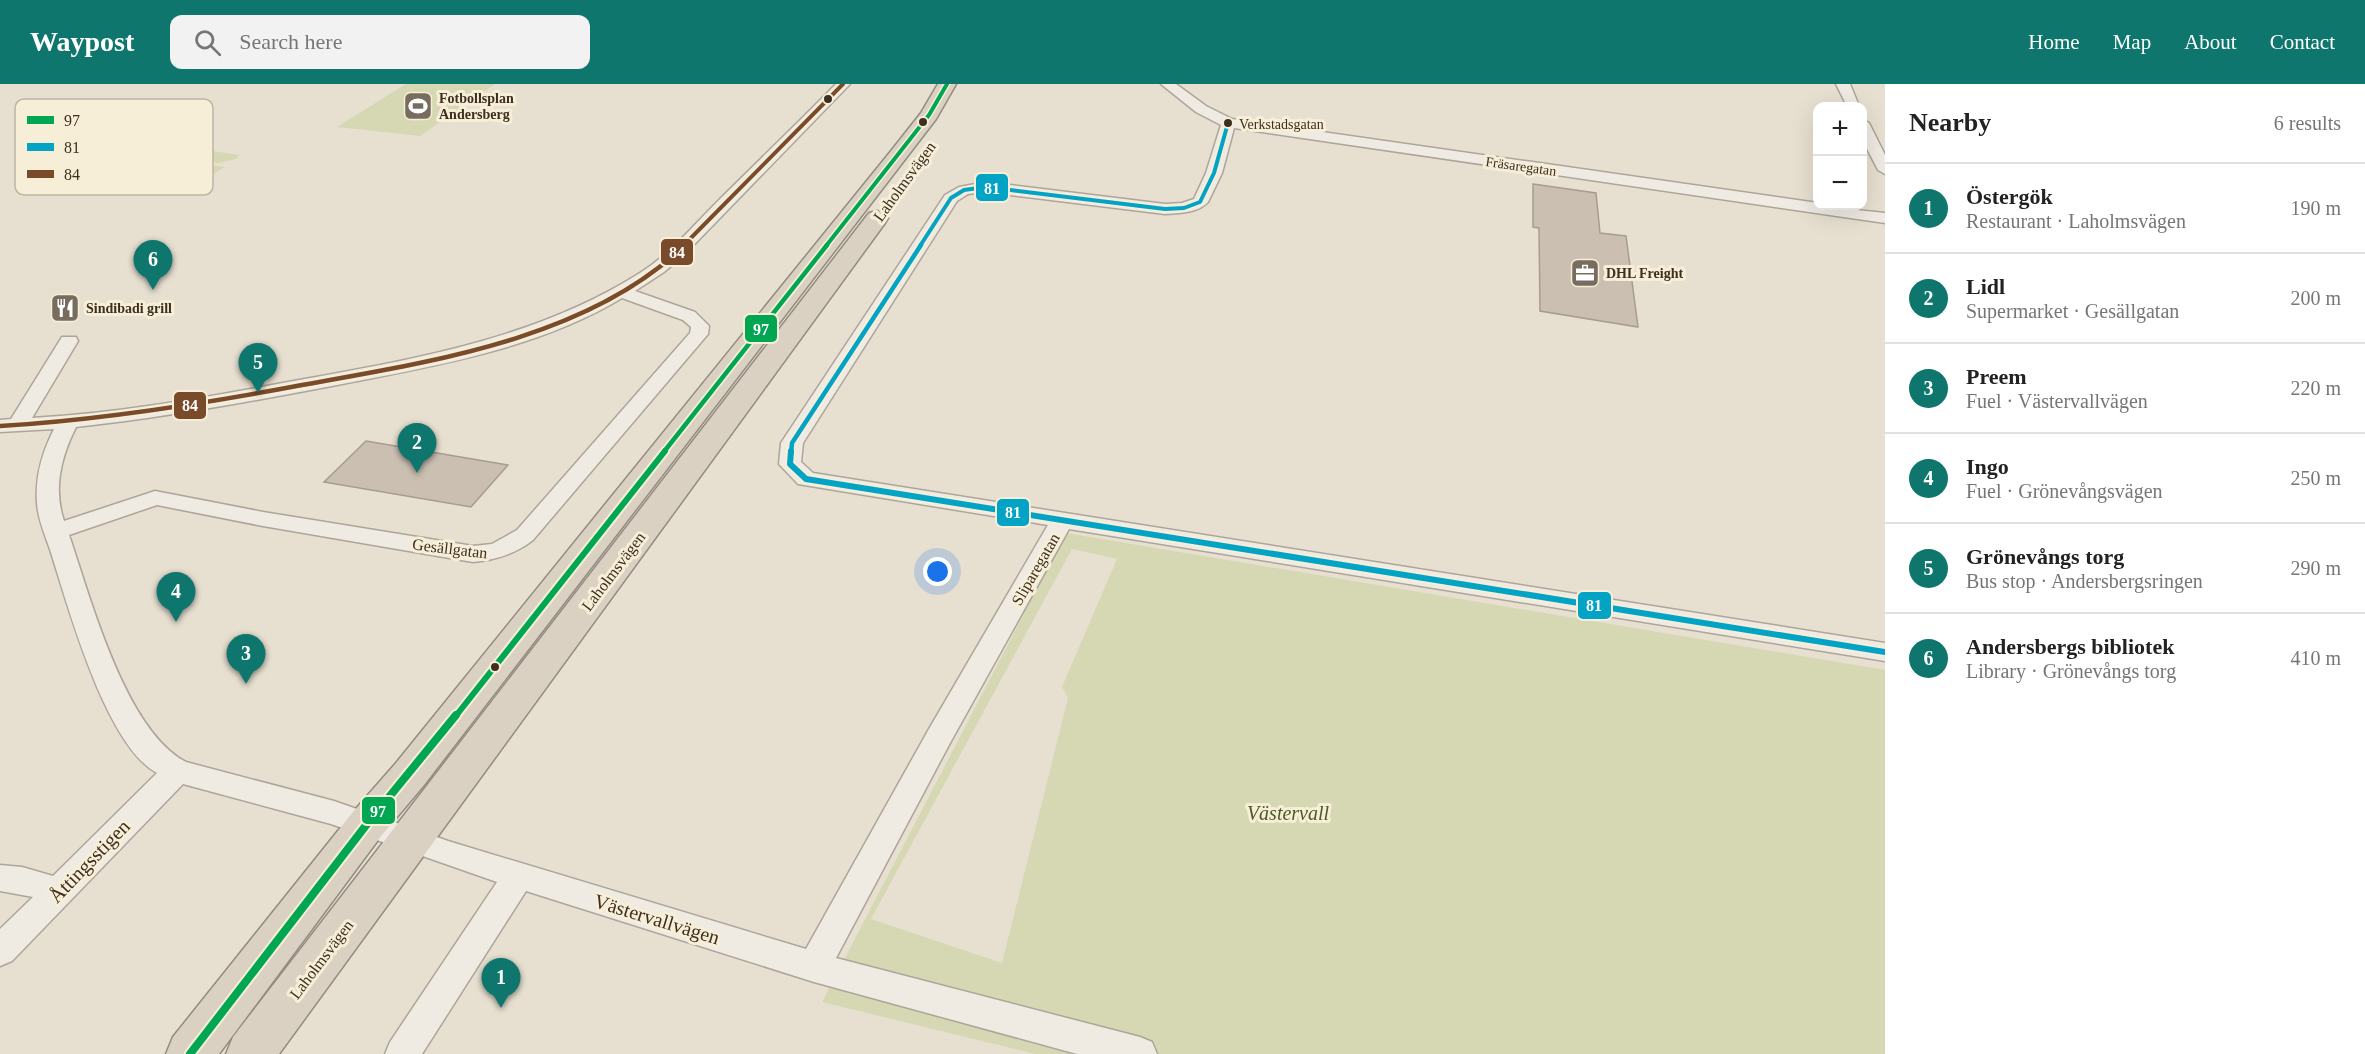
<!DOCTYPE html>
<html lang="en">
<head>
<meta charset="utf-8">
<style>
	:root { --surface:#fff; --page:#f2f2f2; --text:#222; --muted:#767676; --line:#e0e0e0; --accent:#0f766e }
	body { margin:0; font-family:"Times New Roman",serif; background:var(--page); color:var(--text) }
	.controls { position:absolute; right:18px; top:18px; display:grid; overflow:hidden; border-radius:12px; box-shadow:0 6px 24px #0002 }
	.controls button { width:54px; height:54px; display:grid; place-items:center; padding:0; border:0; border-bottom:2px solid var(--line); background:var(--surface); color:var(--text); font:30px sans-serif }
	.you { position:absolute; left:938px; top:488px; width:21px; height:21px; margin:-15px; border:4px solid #fff; border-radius:50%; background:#1a73e8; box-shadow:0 0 0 9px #1a73e833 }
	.badge { display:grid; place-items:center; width:39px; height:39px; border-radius:50%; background:var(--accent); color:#fff; font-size:20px; font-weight:700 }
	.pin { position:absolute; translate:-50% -50px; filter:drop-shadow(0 2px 3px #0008) }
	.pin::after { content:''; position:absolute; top:32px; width:21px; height:18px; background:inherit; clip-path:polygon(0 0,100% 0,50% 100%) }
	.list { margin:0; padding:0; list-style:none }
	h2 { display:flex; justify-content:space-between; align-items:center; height:78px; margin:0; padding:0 24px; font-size:26px }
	h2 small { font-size:20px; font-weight:400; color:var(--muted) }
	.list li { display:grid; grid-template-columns:39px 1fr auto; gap:18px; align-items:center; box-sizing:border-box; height:90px; padding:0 24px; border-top:2px solid var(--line) }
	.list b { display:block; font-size:22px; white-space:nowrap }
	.list p { margin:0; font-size:20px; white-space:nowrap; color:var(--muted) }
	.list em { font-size:20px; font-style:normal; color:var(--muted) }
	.icon { flex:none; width:33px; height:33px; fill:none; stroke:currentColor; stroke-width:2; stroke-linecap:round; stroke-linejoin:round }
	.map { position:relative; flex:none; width:1885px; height:970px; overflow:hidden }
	header { display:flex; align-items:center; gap:36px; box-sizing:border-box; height:84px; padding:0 30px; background:var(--accent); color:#fff }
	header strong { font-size:28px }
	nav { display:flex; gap:33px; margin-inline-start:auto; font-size:21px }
	.search { width:420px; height:54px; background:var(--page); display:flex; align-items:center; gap:15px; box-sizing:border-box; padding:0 21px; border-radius:12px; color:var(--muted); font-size:22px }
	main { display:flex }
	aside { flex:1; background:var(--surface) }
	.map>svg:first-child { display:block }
</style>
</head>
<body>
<header>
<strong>Waypost</strong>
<div class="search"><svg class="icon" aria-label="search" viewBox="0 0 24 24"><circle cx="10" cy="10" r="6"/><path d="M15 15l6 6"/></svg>Search here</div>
<nav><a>Home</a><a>Map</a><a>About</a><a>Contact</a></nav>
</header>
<main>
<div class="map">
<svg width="1885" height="970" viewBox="0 0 1885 970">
	<rect width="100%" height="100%" fill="#e7e0d1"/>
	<!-- green -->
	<g fill="#d6d7b3" fill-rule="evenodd">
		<polygon points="406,0 495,0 420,52 337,43"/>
		<polygon points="196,66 206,66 239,71 236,75 218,79 188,76 185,73"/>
		<polygon points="177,77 225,83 207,94 158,88"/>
		<path d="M1066,449L1885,586V970H1035L822,918ZM1072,465L1117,475L1062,603L1068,614L1002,879L871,835Z"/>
	</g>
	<!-- building -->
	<g fill="#cbbfb2" stroke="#a89c90" stroke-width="1.5">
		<polygon points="1533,100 1596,109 1600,149 1626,152 1638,243 1540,227 1539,144 1533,143"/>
		<polygon points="366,357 508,381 471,423 324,398"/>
	</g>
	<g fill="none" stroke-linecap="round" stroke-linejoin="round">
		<!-- minor casing -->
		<g stroke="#ada599" stroke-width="3">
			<g id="minor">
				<path d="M836,0H850L684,171L664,188L635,207L695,228L709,242L708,250L533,456C515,470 496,476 473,478L263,442L157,421L69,451C91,515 125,646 186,678L334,717L448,757L806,865L929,645L1048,441L798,400L779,380L781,359L945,111L959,103L986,98L1165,120L1182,119L1194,115L1206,89L1221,41L1196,28L1161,0H1176L1206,22L1232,35L1818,119V122L1885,129V139L1234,44L1222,89L1208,118C1198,129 1179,129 1165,130L986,108L968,110L957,117L803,359L801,378L813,389L1885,559V577L1069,445L950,659L836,874L1140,953L1152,958L1157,970H1077L814,898L526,807L422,970H385L390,958L497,798L331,740L183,700L12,877L0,882V845L33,813L0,807V781L22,783L53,792L157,689C107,662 70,529 53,475C48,457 38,438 37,419C35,392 42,369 54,345L0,348V336L11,335L62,253H76L78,257L32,334C118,329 203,314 288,298C410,276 534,256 640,189C670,170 692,143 717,118C756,79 797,40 836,0ZM622,214L683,236L691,243L690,249L517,446L492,460L473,462L263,428L155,407L64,437C53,404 61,373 76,343C162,334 247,318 332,302C429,283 536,266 622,214Z"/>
				<polygon points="1836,0 1850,0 1859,22 1847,22"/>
				<polygon points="1862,35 1869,39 1885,71 1885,90 1878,86 1862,55"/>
			</g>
		</g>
		<!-- highway casing -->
		<g stroke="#928b80" stroke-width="3">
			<g id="highway">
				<polygon points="938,0 956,0 936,35 424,701 381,752 219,970 166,970 173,953 353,728 396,679 891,67 921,29"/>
				<polygon points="877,127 885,129 888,134 885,139 279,970 226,970 233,953 869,129"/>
			</g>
		</g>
		<!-- minor -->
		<use href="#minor" fill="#efebe3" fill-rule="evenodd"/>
		<!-- highway -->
		<use href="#highway" fill="#dad1c2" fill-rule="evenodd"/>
		<!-- bus-1-far3 casing -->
		<g stroke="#f7eed8" stroke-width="7">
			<polyline id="bus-1-far3" points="826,162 929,31 947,0"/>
		</g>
		<!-- bus-1-far2 casing -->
		<g stroke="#f7eed8" stroke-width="8">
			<polyline id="bus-1-far2" points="663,369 827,161"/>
		</g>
		<!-- bus-1-far1 casing -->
		<g stroke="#f7eed8" stroke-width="10">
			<polyline id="bus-1-far1" points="455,633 665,367"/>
		</g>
		<!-- bus-1 casing -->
		<g stroke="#f7eed8" stroke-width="12">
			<polyline id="bus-1" points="190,970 367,740 456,631"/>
		</g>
		<!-- bus-2-far2 casing -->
		<g stroke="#f7eed8" stroke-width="7">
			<polyline id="bus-2-far2" points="920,162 951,114 964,106 986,103 1165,125 1184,124 1200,118 1214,89 1228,39"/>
		</g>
		<!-- bus-2-far1 casing -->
		<g stroke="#f7eed8" stroke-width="8">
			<polyline id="bus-2-far1" points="791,369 792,359 921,161"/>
		</g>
		<!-- bus-2 casing -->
		<g stroke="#f7eed8" stroke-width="10">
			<polyline id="bus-2" points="791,367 790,380 806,395 1885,568"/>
		</g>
		<!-- bus-3-far1 casing -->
		<g stroke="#f7eed8" stroke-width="7">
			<polyline id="bus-3-far1" points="683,162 843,0"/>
		</g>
		<!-- bus-3 casing -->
		<g stroke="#f7eed8" stroke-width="8">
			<path id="bus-3" d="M0,342C102,336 202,320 302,301C429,278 588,255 685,161"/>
		</g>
		<!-- bus-1-far3 -->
		<use href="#bus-1-far3" stroke="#00a651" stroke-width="4"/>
		<!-- bus-1-far2 -->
		<use href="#bus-1-far2" stroke="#00a651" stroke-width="4.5"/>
		<!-- bus-1-far1 -->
		<use href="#bus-1-far1" stroke="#00a651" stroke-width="6"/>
		<!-- bus-1 -->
		<use href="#bus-1" stroke="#00a651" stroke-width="8"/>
		<!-- bus-2-far2 -->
		<use href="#bus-2-far2" stroke="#03a3c5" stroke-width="4"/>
		<!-- bus-2-far1 -->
		<use href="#bus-2-far1" stroke="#03a3c5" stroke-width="4.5"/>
		<!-- bus-2 -->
		<use href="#bus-2" stroke="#03a3c5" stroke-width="6"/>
		<!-- bus-3-far1 -->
		<use href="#bus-3-far1" stroke="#7a4b2a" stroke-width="4"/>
		<!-- bus-3 -->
		<use href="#bus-3" stroke="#7a4b2a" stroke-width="4.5"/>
	</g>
	<!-- icons -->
	<defs>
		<g id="stadium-square" transform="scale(1.5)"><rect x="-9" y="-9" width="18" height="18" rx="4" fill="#786c5e" stroke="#f7eed8"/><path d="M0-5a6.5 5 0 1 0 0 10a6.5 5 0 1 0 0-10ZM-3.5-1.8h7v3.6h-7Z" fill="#fff"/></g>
		<g id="office-square" transform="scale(1.5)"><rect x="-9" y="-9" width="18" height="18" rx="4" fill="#786c5e" stroke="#f7eed8"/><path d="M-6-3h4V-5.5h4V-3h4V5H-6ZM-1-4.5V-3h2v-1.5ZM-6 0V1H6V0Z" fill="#fff"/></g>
		<g id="restaurant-square" transform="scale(1.5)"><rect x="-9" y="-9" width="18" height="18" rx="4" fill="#786c5e" stroke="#f7eed8"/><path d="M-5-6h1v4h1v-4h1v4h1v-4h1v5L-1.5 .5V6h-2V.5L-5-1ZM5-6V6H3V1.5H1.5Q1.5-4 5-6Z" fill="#fff"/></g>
	</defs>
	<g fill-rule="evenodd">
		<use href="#stadium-square" x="418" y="22"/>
		<use href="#office-square" x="1585" y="189"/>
		<use href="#restaurant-square" x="65" y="224"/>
	</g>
	<!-- markers -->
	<g fill="#3d2e20" stroke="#f7eed8" stroke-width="2">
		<circle cx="828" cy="15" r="5"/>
		<circle cx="923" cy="38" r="5"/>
		<circle cx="1228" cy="39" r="5"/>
		<circle cx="495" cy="583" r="5"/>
	</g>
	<g text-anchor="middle" stroke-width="6" stroke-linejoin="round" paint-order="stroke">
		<!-- far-poi labels -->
		<g font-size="14" font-weight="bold" fill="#3d2e20" stroke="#f7eed8" text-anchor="start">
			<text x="439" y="19">Fotbollsplan<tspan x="439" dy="16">Andersberg</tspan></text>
			<text x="1606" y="194">DHL Freight</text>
			<text x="86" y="229">Sindibadi grill</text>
		</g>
		<!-- bus labels -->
		<g font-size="14" fill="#3d2e20" stroke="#f7eed8" text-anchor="start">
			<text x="1239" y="45">Verkstadsgatan</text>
		</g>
		<!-- far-street labels -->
		<g font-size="14" fill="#3d2e20" stroke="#f7eed8">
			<text transform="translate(1521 82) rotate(8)" y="5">Fräsaregatan</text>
		</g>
		<!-- street labels -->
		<g font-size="16" fill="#3d2e20" stroke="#f7eed8">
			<text transform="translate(904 97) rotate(-54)" y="6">Laholmsvägen</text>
			<text transform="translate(450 464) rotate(7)" y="6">Gesällgatan</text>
			<text transform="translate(1035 485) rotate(-60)" y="6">Sliparegatan</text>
			<text transform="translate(613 487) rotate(-53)" y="6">Laholmsvägen</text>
			<text transform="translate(321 875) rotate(-53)" y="6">Laholmsvägen</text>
		</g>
		<!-- near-park labels -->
		<g font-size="20" font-style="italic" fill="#4d5a26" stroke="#f7eed8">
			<text x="1288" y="736">Västervall</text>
		</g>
		<!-- near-street labels -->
		<g font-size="20" fill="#3d2e20" stroke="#f7eed8">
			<text transform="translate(89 777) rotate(-46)" y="7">Åttingsstigen</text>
			<text transform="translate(657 835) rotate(17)" y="7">Västervallvägen</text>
		</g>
	</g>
	<!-- legend -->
	<rect x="15" y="15" width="198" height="96" rx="9" fill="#f7eed8" stroke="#bfb4a1" stroke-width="1.5"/>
	<rect x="27" y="32" width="27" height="8" fill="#00a651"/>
	<rect x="27" y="59" width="27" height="8" fill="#03a3c5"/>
	<rect x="27" y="86" width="27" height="8" fill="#7a4b2a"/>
	<g font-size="16" fill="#3d2e20">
		<text x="64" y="42">97</text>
		<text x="64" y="69">81</text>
		<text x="64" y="96">84</text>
	</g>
	<g stroke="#f7eed8" stroke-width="2">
		<rect x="975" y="89" width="34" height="29" rx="6" fill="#03a3c5"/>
		<rect x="660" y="154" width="34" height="28" rx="6" fill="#7a4b2a"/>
		<rect x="744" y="230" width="34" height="29" rx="6" fill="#00a651"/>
		<rect x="173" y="307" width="34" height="29" rx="6" fill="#7a4b2a"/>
		<rect x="996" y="414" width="34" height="29" rx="6" fill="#03a3c5"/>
		<rect x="1577" y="507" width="35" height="29" rx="6" fill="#03a3c5"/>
		<rect x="361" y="712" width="35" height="29" rx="6" fill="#00a651"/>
	</g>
	<g font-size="16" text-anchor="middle" font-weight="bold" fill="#fff">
		<text x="992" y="110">81</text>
		<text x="677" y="174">84</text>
		<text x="761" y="251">97</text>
		<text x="190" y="327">84</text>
		<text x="1013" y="434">81</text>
		<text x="1594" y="527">81</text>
		<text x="378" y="733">97</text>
	</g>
</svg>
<div class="controls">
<button>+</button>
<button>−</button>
</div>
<div class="you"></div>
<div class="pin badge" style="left:501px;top:924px">1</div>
<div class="pin badge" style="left:417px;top:389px">2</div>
<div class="pin badge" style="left:246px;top:600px">3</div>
<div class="pin badge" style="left:176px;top:538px">4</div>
<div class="pin badge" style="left:258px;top:309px">5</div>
<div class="pin badge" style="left:153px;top:206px">6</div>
</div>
<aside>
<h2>Nearby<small>6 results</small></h2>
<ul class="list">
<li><span class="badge">1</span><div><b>Östergök</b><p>Restaurant · Laholmsvägen</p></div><em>190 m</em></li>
<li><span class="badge">2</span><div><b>Lidl</b><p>Supermarket · Gesällgatan</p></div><em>200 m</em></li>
<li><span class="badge">3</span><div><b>Preem</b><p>Fuel · Västervallvägen</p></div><em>220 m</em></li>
<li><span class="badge">4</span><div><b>Ingo</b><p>Fuel · Grönevångsvägen</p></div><em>250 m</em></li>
<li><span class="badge">5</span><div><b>Grönevångs torg</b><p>Bus stop · Andersbergsringen</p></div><em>290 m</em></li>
<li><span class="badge">6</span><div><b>Andersbergs bibliotek</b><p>Library · Grönevångs torg</p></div><em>410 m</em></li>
</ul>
</aside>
</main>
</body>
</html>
